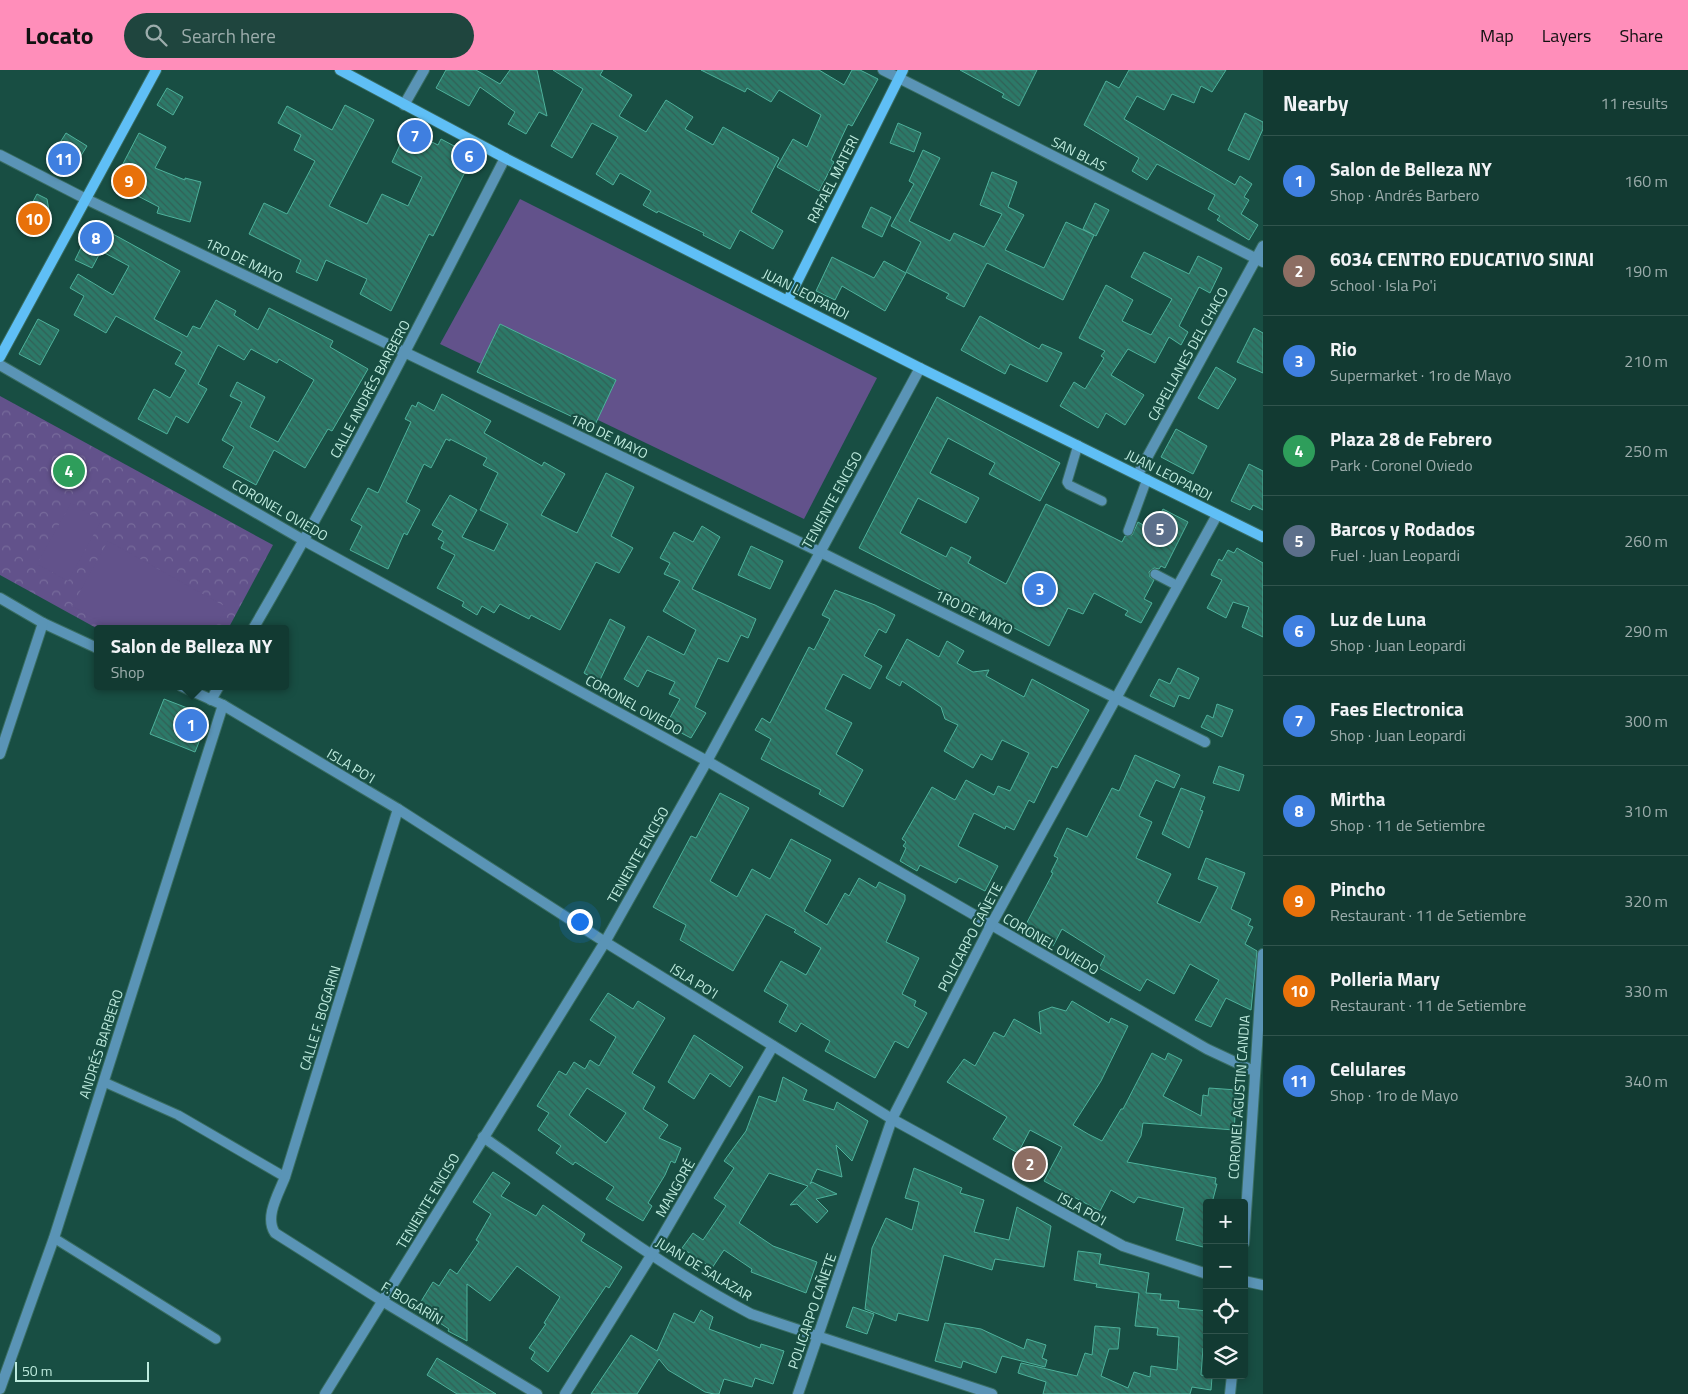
<!DOCTYPE html>
<html lang="en">
<head>
<meta charset="utf-8">
<style>
	:root { --surface:#123a32; --page:#1f453e; --text:#f1f3f6; --muted:#9cadac; --line:#31544d; --accent:#ff8eba }
	body { margin:0; font-family:"Titillium Web",sans-serif; background:var(--page); color:var(--text) }
	.controls { position:absolute; right:15px; bottom:15px; display:grid; overflow:hidden; border-radius:5px; box-shadow:0 2px 8px #0003 }
	.controls button { width:45px; height:45px; display:grid; place-items:center; padding:0; border:0; border-bottom:1px solid var(--line); background:var(--surface); color:var(--text); font:25px sans-serif }
	.scale { position:absolute; left:15px; bottom:12px; width:134px; box-sizing:border-box; padding-left:5px; border:2px solid #beebde; border-top:0; font-size:14px; line-height:18px; white-space:nowrap; color:#beebde; -webkit-text-stroke:4px #184e43; paint-order:stroke }
	.you { position:absolute; left:579px; top:851px; width:18px; height:18px; margin:-12px; border:4px solid #fff; border-radius:50%; background:#1a73e8; box-shadow:0 0 0 8px #1a73e833 }
	.badge { display:grid; place-items:center; width:32px; height:32px; border-radius:50%; background:var(--accent); color:#fff; font-size:16px; font-weight:700 }
	.pin { position:absolute; translate:-50% -50%; border:2px solid #fff; box-shadow:0 1px 5px #0006 }
	.popup { position:absolute; left:94px; top:555px; width:195px; height:65px; box-sizing:border-box; display:grid; place-content:center; border-radius:5px; background:var(--surface); filter:drop-shadow(0 1px 4px #0005); font-size:16px; white-space:nowrap; color:var(--muted) }
	.popup b { font-size:19px; color:var(--text) }
	.popup::after { content:''; position:absolute; left:50%; top:100%; margin-left:-10px; border:10px solid transparent; border-top-color:var(--surface) }
	.list { margin:0; padding:0; list-style:none }
	h2 { display:flex; justify-content:space-between; align-items:center; height:65px; margin:0; padding:0 20px; font-size:21px }
	h2 small { font-size:16px; font-weight:400; color:var(--muted) }
	.list li { display:grid; grid-template-columns:32px 1fr auto; gap:15px; align-items:center; box-sizing:border-box; height:90px; padding:0 20px; border-top:1px solid var(--line) }
	.list b { display:block; font-size:19px; white-space:nowrap }
	.list p { margin:0; font-size:16px; white-space:nowrap; color:var(--muted) }
	.list em { font-size:16px; font-style:normal; color:var(--muted) }
	.icon { flex:none; width:28px; height:28px; fill:none; stroke:currentColor; stroke-width:2; stroke-linecap:round; stroke-linejoin:round }
	.map { position:relative; flex:none; width:1263px; height:1324px; overflow:hidden }
	header { display:flex; align-items:center; gap:30px; box-sizing:border-box; height:70px; padding:0 25px; background:var(--accent); color:#111 }
	header strong { font-size:24px }
	nav { display:flex; gap:28px; margin-inline-start:auto; font-size:18px }
	.search { width:350px; height:45px; background:var(--page); display:flex; align-items:center; gap:12px; box-sizing:border-box; padding:0 18px; border-radius:28px; color:var(--muted); font-size:19px }
	main { display:flex }
	aside { flex:1; background:var(--surface) }
	.map>svg:first-child { display:block }
</style>
</head>
<body>
<header>
<strong>Locato</strong>
<div class="search"><svg class="icon" aria-label="search" viewBox="0 0 24 24"><circle cx="10" cy="10" r="6"/><path d="M15 15l6 6"/></svg>Search here</div>
<nav><a>Map</a><a>Layers</a><a>Share</a></nav>
</header>
<main>
<div class="map">
<svg width="1263" height="1324" viewBox="0 0 1263 1324">
	<defs>
		<pattern id="forest-crowns" width="20" height="18" patternUnits="userSpaceOnUse" patternTransform="scale(1.25)"><rect width="20" height="18" fill="#62528b"/><path d="M2 6a3 3 0 1 1 6 0M12 15a3 3 0 1 1 6 0" fill="none" stroke="#776b9b"/></pattern>
		<pattern id="building-back-hatch" width="6" height="6" patternUnits="userSpaceOnUse" patternTransform="scale(1.25)"><rect width="6" height="6" fill="#2c7968"/><path d="M-1 5l2 2M0 0l6 6M5-1l2 2" fill="none" stroke="#326056"/></pattern>
	</defs>
	<rect width="100%" height="100%" fill="#184e43"/>
	<!-- forest -->
	<polygon fill="url(#forest-crowns)" points="0,326 273,475 228,559 98,559 0,505"/>
	<!-- pitch -->
	<g fill="#62528b">
		<polygon points="520,129 877,308 804,449 440,274"/>
		<polygon points="71,433 101,451 68,511 37,494"/>
		<polygon points="108,471 226,537 214,559 113,559 72,536"/>
	</g>
	<!-- building -->
	<g fill="url(#building-back-hatch)" stroke="#4eb19b" fill-rule="evenodd">
		<polygon points="446,0 476,0 500,14 510,0 537,0 547,46 539,42 526,64 508,54 515,42 480,17 469,36 436,18"/>
		<polygon points="553,0 603,0 600,5 632,25 619,46 646,62 666,30 693,47 685,59 713,75 723,57 779,88 751,142 783,161 773,179 740,160 730,179 703,165 704,163 658,141 657,143 643,135 651,121 620,103 613,115 596,104 618,67 592,53 572,88 551,76 583,19"/>
		<polygon points="701,0 819,0 844,15 852,0 860,0 878,9 852,56 848,54 831,90 834,92 819,121 777,97 793,69 807,77 821,45 779,20 771,32 747,18 745,22"/>
		<polygon points="960,0 1037,0 1019,36 1002,27 1004,24"/>
		<polygon points="1129,0 1226,0 1212,22 1201,16 1194,33 1172,24 1164,40 1137,26 1124,49 1235,115 1240,106 1252,114 1244,127 1249,130 1241,144 1258,155 1249,170 1217,150 1220,146 1208,139 1215,125 1157,94 1147,110 1132,101 1139,88 1084,55 1106,11 1119,18"/>
		<polygon points="167,18 183,27 173,45 157,35"/>
		<polygon points="345,35 374,50 329,136 367,154 382,124 408,136 422,107 392,92 407,60 438,75 441,69 473,86 433,166 429,164 391,241 360,224 367,209 326,190 317,211 296,202 301,190 249,164 264,133 287,144 315,91 294,80 301,65 278,53 287,36 332,60"/>
		<polygon points="1245,43 1263,52 1263,59 1249,90 1228,80"/>
		<polygon points="898,53 921,63 914,82 890,73"/>
		<polygon points="66,63 87,76 72,100 51,87"/>
		<polygon points="139,63 166,77 155,98 185,110 185,108 201,112 190,152 157,143 159,137 113,113"/>
		<polygon points="923,80 940,88 909,151 950,171 954,163 984,177 1002,144 980,135 992,102 1017,112 1008,137 1024,145 1005,180 1044,198 1066,152 1094,165 1063,230 987,193 964,237 946,228 949,224 906,202 921,172 891,156 914,114 909,111"/>
		<polygon points="37,124 47,129 49,141 36,165 20,156"/>
		<polygon points="1095,133 1109,140 1096,166 1083,159"/>
		<polygon points="871,137 891,147 882,167 862,157"/>
		<polygon points="93,153 180,201 154,249 187,267 193,256 200,259 216,230 236,241 234,245 258,260 269,238 333,271 330,277 368,299 332,361 328,359 305,398 274,380 256,415 223,397 234,377 222,370 242,332 230,326 237,312 265,327 250,357 278,372 314,310 279,289 277,293 251,279 244,290 218,275 198,314 207,319 188,353 176,346 167,364 138,349 154,319 170,328 186,300 175,294 182,282 116,246 106,263 74,245 84,226 70,218 78,204 113,225 129,196 101,181 92,198 75,190"/>
		<polygon points="1144,182 1189,204 1198,186 1222,198 1210,223 1199,217 1179,256 1188,262 1181,275 1169,267 1155,293 1128,279 1111,305 1144,325 1125,355 1106,343 1098,358 1060,336 1074,312 1085,319 1104,288 1101,286 1105,281 1079,268 1106,215 1133,230 1122,251 1151,265 1172,229 1131,207"/>
		<polygon points="832,187 874,208 884,191 906,203 885,241 842,216 835,230 816,221"/>
		<polygon points="980,246 1039,279 1042,274 1062,283 1047,312 1010,294 1005,304 961,280"/>
		<polygon points="38,249 59,260 40,295 19,284"/>
		<polygon points="500,254 616,310 594,357 477,302"/>
		<polygon points="1254,258 1263,263 1263,303 1237,292"/>
		<polygon points="1216,297 1236,309 1218,339 1198,328"/>
		<polygon points="442,324 491,351 484,363 542,396 544,392 565,404 541,445 577,463 606,403 634,417 611,466 633,478 619,503 596,492 560,560 531,545 529,549 500,534 494,543 482,536 477,545 462,536 464,532 437,518 455,485 441,478 444,472 438,469 443,461 432,455 450,425 477,440 462,467 494,481 508,454 480,440 498,403 483,395 487,388 450,369 450,371 446,369 431,398 424,394 406,432 420,440 407,465 404,463 388,499 350,480 362,456 351,450 368,418 378,423 411,352 405,349 412,335 416,337 418,332 434,341"/>
		<polygon points="937,327 1060,393 1040,431 989,404 995,393 948,368 930,403 979,428 966,453 918,428 900,463 946,487 951,477 971,487 968,493 1006,514 1046,434 1122,472 1125,466 1132,465 1138,452 1152,460 1163,439 1188,452 1165,498 1161,496 1159,499 1154,498 1149,502 1150,507 1154,510 1144,529 1152,533 1141,553 1125,545 1128,541 1094,523 1083,544 1068,538 1049,576 859,478"/>
		<polygon points="1176,359 1207,376 1193,404 1161,387"/>
		<polygon points="1249,394 1263,401 1263,440 1253,435 1250,440 1231,431"/>
		<polygon points="702,456 720,467 692,519 756,549 748,568 741,565 728,592 718,588 695,637 706,643 691,668 666,655 680,629 669,624 675,612 647,600 638,617 624,609 648,566 684,585 696,560 663,541 680,511 664,504 670,493 660,488 674,462 693,472"/>
		<polygon points="751,476 783,491 770,519 738,505"/>
		<polygon points="1237,478 1263,493 1263,567 1242,557 1249,537 1233,532 1226,548 1207,538 1222,510 1211,505 1219,489 1222,491 1228,480 1234,483"/>
		<polygon points="835,520 875,535 895,545 886,563 879,559 864,586 882,596 870,619 843,604 825,639 852,653 836,684 863,700 843,737 819,724 821,720 761,689 771,669 755,660 762,648 770,653 809,577 814,580 830,549 822,545"/>
		<polygon points="610,549 625,557 599,612 584,603"/>
		<polygon points="907,569 939,587 947,571 964,581 957,593 973,602 989,600 986,606 1024,627 1032,609 1089,640 1057,698 1052,696 1034,733 1029,730 1014,760 1006,756 1005,759 974,743 958,776 998,796 985,821 959,808 956,813 920,795 917,801 900,791 906,778 903,776 906,772 902,769 932,717 955,730 966,710 994,725 998,716 1010,721 1029,683 1002,670 992,690 981,684 973,698 944,681 958,655 945,649 941,637 902,611 900,616 886,608"/>
		<polygon points="1178,598 1199,608 1189,629 1179,625 1174,637 1150,626 1159,609 1170,614"/>
		<polygon points="164,629 203,644 207,652 195,682 150,664"/>
		<polygon points="1217,634 1233,640 1222,667 1201,657 1207,645 1213,648"/>
		<polygon points="1135,685 1180,705 1174,718 1156,710 1139,746 1152,752 1136,788 1171,804 1157,833 1200,853 1218,817 1198,809 1206,788 1245,803 1231,839 1251,849 1248,855 1253,857 1245,874 1257,881 1251,940 1226,928 1211,957 1195,950 1219,910 1190,894 1174,924 1147,909 1140,921 1099,898 1105,886 1062,859 1053,876 1023,860 1053,803 1051,802 1058,788 1054,786 1067,758 1087,767 1112,718 1119,721"/>
		<polygon points="1219,696 1244,705 1239,721 1213,713"/>
		<polygon points="1181,718 1205,727 1200,740 1203,741 1189,778 1162,764"/>
		<polygon points="720,723 749,738 710,811 737,827 752,799 770,809 791,769 831,790 804,841 827,855 845,823 849,826 859,808 876,818 879,812 905,825 905,830 886,872 919,888 902,924 916,931 914,936 927,943 908,978 895,971 875,1008 825,981 830,971 801,953 796,962 779,952 788,935 764,921 781,891 806,905 821,878 794,862 796,860 766,844 733,901 680,870 686,855 653,837 691,766 696,768"/>
		<path d="M608,923L633,939L638,931L665,948L632,1003L655,1017L643,1039L668,1055L659,1068L681,1078L675,1093L671,1091L665,1105L648,1133L652,1136L643,1151L606,1129L614,1117L575,1092L573,1095L556,1083L561,1076L538,1060L549,1043L537,1036L559,1001L566,1005L574,992L585,999L590,990L599,996L616,967L590,950ZM587,1018L626,1043L606,1073L569,1045Z"/>
		<polygon points="1072,931 1109,953 1111,948 1128,956 1101,1011 1073,1055 1088,1064 1102,1071 1121,1039 1123,1039 1152,983 1165,990 1168,983 1182,990 1163,1026 1201,1046 1203,1025 1208,1026 1209,1018 1237,1020 1234,1060 1143,1053 1141,1066 1127,1092 1216,1108 1215,1114 1217,1114 1212,1133 1207,1133 1207,1178 1176,1170 1184,1138 1138,1127 1134,1133 1111,1120 1100,1141 1044,1111 1062,1077 1030,1060 1018,1083 993,1069 1007,1047 947,1012 964,989 975,996 994,962 1004,967 1014,949 1041,964 1039,942 1052,937 1066,941"/>
		<polygon points="694,965 743,997 730,1017 710,1003 694,1029 668,1012"/>
		<polygon points="783,1007 807,1020 803,1030 834,1040 837,1032 868,1051 852,1091 836,1075 842,1107 817,1099 810,1114 812,1112 837,1124 816,1129 828,1141 817,1153 797,1134 790,1135 808,1116 769,1103 739,1153 773,1176 817,1192 806,1223 751,1202 752,1199 724,1180 712,1198 682,1178 693,1163 703,1170 726,1136 714,1128 734,1098 724,1091 746,1061 759,1026 776,1032"/>
		<polygon points="914,1098 962,1118 960,1123 984,1130 974,1162 1009,1170 1017,1137 1051,1156 1044,1197 995,1189 992,1200 944,1185 928,1251 898,1243 896,1251 865,1239 872,1178 886,1148 912,1160 919,1132 905,1128"/>
		<polygon points="493,1102 510,1113 501,1126 536,1146 543,1135 585,1164 581,1171 622,1197 609,1218 606,1216 548,1302 531,1289 535,1282 529,1278 546,1254 544,1253 560,1227 517,1196 490,1231 467,1214 467,1271 448,1261 449,1259 417,1238 433,1212 439,1216 450,1199 457,1204 479,1172 476,1170 491,1144 473,1132"/>
		<polygon points="1078,1181 1101,1184 1099,1194 1149,1203 1146,1223 1161,1224 1160,1230 1179,1231 1178,1238 1207,1241 1207,1278 1203,1278 1201,1305 1212,1307 1211,1320 1192,1317 1190,1324 1043,1324 1046,1312 1018,1303 1021,1293 1077,1306 1085,1283 1092,1285 1095,1256 1120,1258 1118,1279 1109,1279 1101,1306 1128,1318 1134,1302 1150,1307 1151,1296 1177,1300 1179,1267 1157,1265 1158,1258 1135,1256 1139,1223 1096,1217 1097,1214 1074,1210"/>
		<polygon points="853,1237 874,1244 867,1264 846,1257"/>
		<polygon points="701,1240 713,1247 709,1259 760,1278 761,1274 784,1281 773,1314 755,1308 752,1317 724,1309 719,1324 714,1324 705,1322 668,1300 659,1289 637,1324 591,1324 631,1265 657,1281 674,1243 694,1253"/>
		<polygon points="945,1253 981,1259 1024,1279 1027,1269 1046,1275 1042,1288 1047,1290 1045,1297 1002,1286 996,1303 963,1291 961,1298 935,1291"/>
		<polygon points="437,1288 496,1324 457,1324 427,1305"/>
	</g>
	<g fill="none" stroke-linecap="round" stroke-linejoin="round">
		<!-- service casing -->
		<g stroke="#396d62" stroke-width="11">
			<g id="service">
				<polyline points="1078,375 1067,412 1069,415 1102,431"/>
				<polyline points="1128,461 1147,409"/>
				<polyline points="1155,504 1178,516"/>
				<polyline points="104,1012 178,1045 285,1107"/>
				<polyline points="54,1168 216,1269"/>
			</g>
		</g>
		<!-- minor casing -->
		<g stroke="#396d62" stroke-width="12">
			<g id="minor">
				<polyline points="883,0 1263,192"/>
				<polyline points="404,35 424,0"/>
				<polyline points="86,129 820,482 1205,672"/>
				<polyline points="0,295 305,471 707,691 1207,979 1254,1001"/>
				<polyline points="1138,404 1263,176"/>
				<path d="M253,559C343,405 424,246 505,88"/>
				<polyline points="211,630 219,616"/>
				<path d="M398,739L285,1107C279,1123 264,1147 275,1163L384,1232L537,1324"/>
				<path d="M483,1067C571,1128 657,1195 751,1244L992,1324"/>
				<polyline points="1244,1173 1263,884"/>
				<polyline points="0,1319 54,1168 223,635"/>
				<polyline points="565,1324 652,1184 773,976"/>
				<polyline points="1230,1324 1232,1305"/>
			</g>
		</g>
		<!-- tertiary casing -->
		<g stroke="#396d62" stroke-width="12">
			<g id="tertiary">
				<polyline points="0,85 86,129"/>
				<polyline points="0,528 43,553 97,578"/>
				<polyline points="181,616 223,635 398,739 605,872 892,1049 1123,1176 1207,1204"/>
				<polyline points="0,684 43,553"/>
				<polyline points="1244,1211 1263,1215"/>
				<polyline points="325,1324 605,872 707,691 920,298"/>
				<polyline points="798,1324 892,1049 991,855 1217,445"/>
			</g>
		</g>
		<!-- secondary casing -->
		<g stroke="#396d62" stroke-width="12">
			<g id="secondary">
				<polyline points="340,0 505,88 920,298 1263,467"/>
				<polyline points="788,230 903,0"/>
				<polyline points="0,287 156,0"/>
			</g>
		</g>
		<!-- service -->
		<use href="#service" stroke="#5a94b6" stroke-width="9"/>
		<!-- minor -->
		<use href="#minor" stroke="#5a94b6" stroke-width="10"/>
		<!-- tertiary -->
		<use href="#tertiary" stroke="#5a94b6" stroke-width="10"/>
		<!-- secondary -->
		<use href="#secondary" stroke="#5fbff6" stroke-width="10"/>
	</g>
	<g text-anchor="middle" stroke-width="4.5" stroke-linejoin="round" paint-order="stroke">
		<!-- street labels -->
		<g font-size="14" fill="#beebde" stroke="#184e43">
			<text transform="translate(1079 84) rotate(27)" y="5">SAN BLAS</text>
			<text transform="translate(833 109) rotate(-63)" y="5">RAFAEL MATERI</text>
			<text transform="translate(244 190) rotate(26)" y="5">1RO DE MAYO</text>
			<text transform="translate(806 224) rotate(27)" y="5">JUAN LEOPARDI</text>
			<text transform="translate(1188 284) rotate(-61)" y="5">CAPELLANES DEL CHACO</text>
			<text transform="translate(370 319) rotate(-62)" y="5">CALLE ANDRÉS BARBERO</text>
			<text transform="translate(609 366) rotate(26)" y="5">1RO DE MAYO</text>
			<text transform="translate(1169 405) rotate(27)" y="5">JUAN LEOPARDI</text>
			<text transform="translate(832 430) rotate(-61)" y="5">TENIENTE ENCISO</text>
			<text transform="translate(280 440) rotate(30)" y="5">CORONEL OVIEDO</text>
			<text transform="translate(974 542) rotate(26)" y="5">1RO DE MAYO</text>
			<text transform="translate(634 635) rotate(29)" y="5">CORONEL OVIEDO</text>
			<text transform="translate(351 696) rotate(31)" y="5">ISLA PO'I</text>
			<text transform="translate(638 785) rotate(-60)" y="5">TENIENTE ENCISO</text>
			<text transform="translate(970 867) rotate(-62)" y="5">POLICARPO CAÑETE</text>
			<text transform="translate(1051 874) rotate(30)" y="5">CORONEL OVIEDO</text>
			<text transform="translate(694 911) rotate(32)" y="5">ISLA PO'I</text>
			<text transform="translate(320 948) rotate(-73)" y="5">CALLE F. BOGARIN</text>
			<text transform="translate(101 974) rotate(-72)" y="5">ANDRÉS BARBERO</text>
			<text transform="translate(1239 1027) rotate(-86)" y="5">CORONEL AGUSTIN CANDIA</text>
			<text transform="translate(675 1118) rotate(-60)" y="5">MANGORÉ</text>
			<text transform="translate(428 1131) rotate(-59)" y="5">TENIENTE ENCISO</text>
			<text transform="translate(1082 1139) rotate(29)" y="5">ISLA PO'I</text>
			<text transform="translate(704 1199) rotate(31)" y="5">JUAN DE SALAZAR</text>
			<text transform="translate(412 1233) rotate(31)" y="5">F. BOGARÍN</text>
			<text transform="translate(812 1241) rotate(-71)" y="5">POLICARPO CAÑETE</text>
		</g>
	</g>
</svg>
<div class="controls">
<button>+</button>
<button>−</button>
<button><svg class="icon" aria-label="locate" viewBox="0 0 24 24"><circle cx="12" cy="12" r="6"/><path d="M12 2v4M12 18v4M2 12h4M18 12h4"/></svg></button>
<button><svg class="icon" aria-label="layers" viewBox="0 0 24 24"><path d="M12 4l9 5-9 5-9-5zM3 14l9 5 9-5"/></svg></button>
</div>
<div class="scale">50 m</div>
<div class="you"></div>
<div class="pin badge" style="left:191px;top:655px;background:#3f7fe0">1</div>
<div class="popup"><b>Salon de Belleza NY</b>Shop</div>
<div class="pin badge" style="left:1030px;top:1094px;background:#8d6e63">2</div>
<div class="pin badge" style="left:1040px;top:519px;background:#3f7fe0">3</div>
<div class="pin badge" style="left:69px;top:401px;background:#2e9e5b">4</div>
<div class="pin badge" style="left:1160px;top:459px;background:#5c6f8a">5</div>
<div class="pin badge" style="left:469px;top:86px;background:#3f7fe0">6</div>
<div class="pin badge" style="left:415px;top:66px;background:#3f7fe0">7</div>
<div class="pin badge" style="left:96px;top:168px;background:#3f7fe0">8</div>
<div class="pin badge" style="left:129px;top:111px;background:#e8710a">9</div>
<div class="pin badge" style="left:34px;top:149px;background:#e8710a">10</div>
<div class="pin badge" style="left:64px;top:89px;background:#3f7fe0">11</div>
</div>
<aside>
<h2>Nearby<small>11 results</small></h2>
<ul class="list">
<li><span class="badge" style="background:#3f7fe0">1</span><div><b>Salon de Belleza NY</b><p>Shop · Andrés Barbero</p></div><em>160 m</em></li>
<li><span class="badge" style="background:#8d6e63">2</span><div><b>6034 CENTRO EDUCATIVO SINAI</b><p>School · Isla Po'i</p></div><em>190 m</em></li>
<li><span class="badge" style="background:#3f7fe0">3</span><div><b>Rio</b><p>Supermarket · 1ro de Mayo</p></div><em>210 m</em></li>
<li><span class="badge" style="background:#2e9e5b">4</span><div><b>Plaza 28 de Febrero</b><p>Park · Coronel Oviedo</p></div><em>250 m</em></li>
<li><span class="badge" style="background:#5c6f8a">5</span><div><b>Barcos y Rodados</b><p>Fuel · Juan Leopardi</p></div><em>260 m</em></li>
<li><span class="badge" style="background:#3f7fe0">6</span><div><b>Luz de Luna</b><p>Shop · Juan Leopardi</p></div><em>290 m</em></li>
<li><span class="badge" style="background:#3f7fe0">7</span><div><b>Faes Electronica</b><p>Shop · Juan Leopardi</p></div><em>300 m</em></li>
<li><span class="badge" style="background:#3f7fe0">8</span><div><b>Mirtha</b><p>Shop · 11 de Setiembre</p></div><em>310 m</em></li>
<li><span class="badge" style="background:#e8710a">9</span><div><b>Pincho</b><p>Restaurant · 11 de Setiembre</p></div><em>320 m</em></li>
<li><span class="badge" style="background:#e8710a">10</span><div><b>Polleria Mary</b><p>Restaurant · 11 de Setiembre</p></div><em>330 m</em></li>
<li><span class="badge" style="background:#3f7fe0">11</span><div><b>Celulares</b><p>Shop · 1ro de Mayo</p></div><em>340 m</em></li>
</ul>
</aside>
</main>
</body>
</html>
